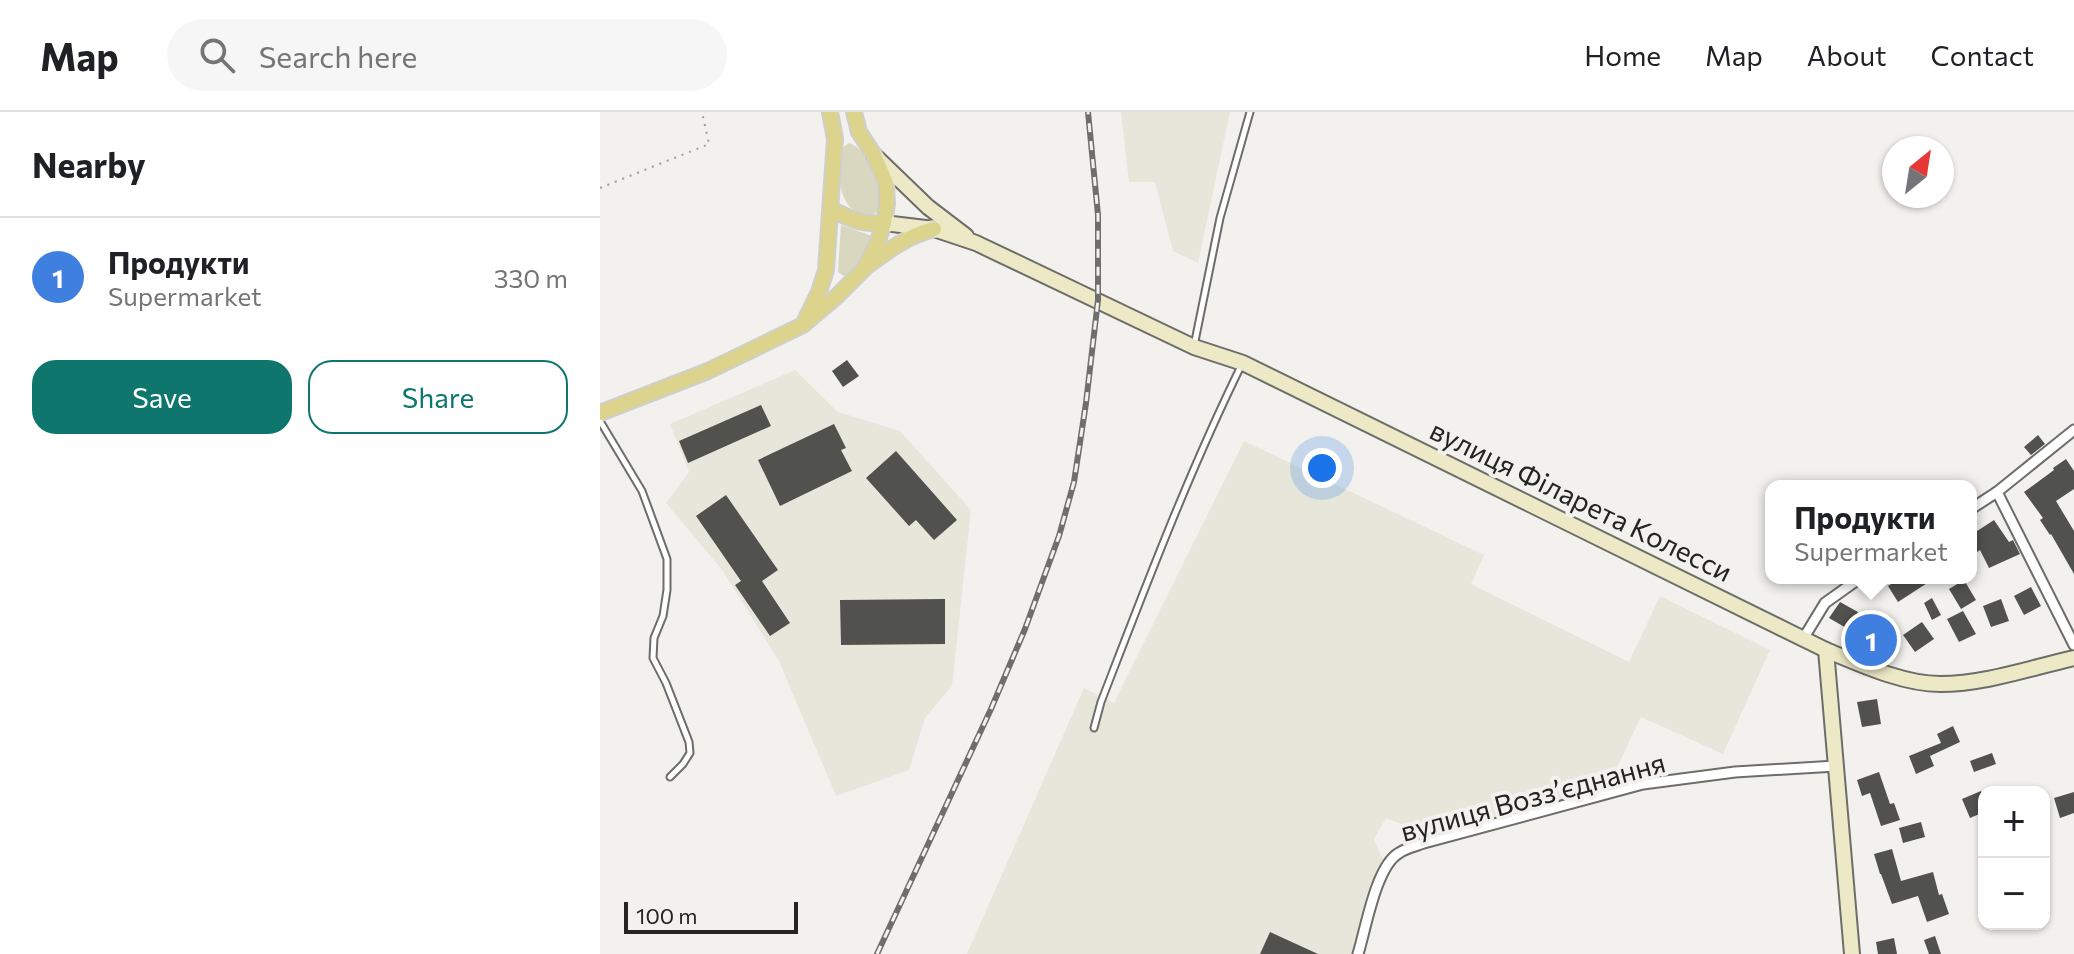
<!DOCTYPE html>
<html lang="en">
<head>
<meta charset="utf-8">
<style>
	:root { --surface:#fff; --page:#f6f6f6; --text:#202124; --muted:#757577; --line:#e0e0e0; --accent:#0f766e }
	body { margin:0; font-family:Commissioner,sans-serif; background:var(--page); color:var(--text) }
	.controls { position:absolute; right:24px; bottom:24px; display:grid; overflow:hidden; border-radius:16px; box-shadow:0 2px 6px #0004 }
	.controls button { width:72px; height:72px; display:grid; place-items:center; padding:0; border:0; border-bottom:2px solid var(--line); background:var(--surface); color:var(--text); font:40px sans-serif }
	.compass { position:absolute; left:1282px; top:24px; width:72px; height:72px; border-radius:50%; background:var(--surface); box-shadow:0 2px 6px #0004; rotate:30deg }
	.scale { position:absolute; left:24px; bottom:20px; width:174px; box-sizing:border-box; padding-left:8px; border:4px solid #242422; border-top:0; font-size:22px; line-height:28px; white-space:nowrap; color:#242422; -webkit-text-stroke:6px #f2f1ed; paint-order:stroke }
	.you { position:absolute; left:722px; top:356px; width:28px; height:28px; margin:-20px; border:6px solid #fff; border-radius:50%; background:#1a73e8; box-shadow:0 0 0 12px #1a73e833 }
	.badge { display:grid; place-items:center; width:52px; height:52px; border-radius:50%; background:var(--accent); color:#fff; font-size:26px; font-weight:700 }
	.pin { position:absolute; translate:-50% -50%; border:4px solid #fff; box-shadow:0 2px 8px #0006 }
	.popup { position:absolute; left:1165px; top:368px; width:212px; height:104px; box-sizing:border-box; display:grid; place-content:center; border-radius:16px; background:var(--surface); filter:drop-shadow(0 2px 6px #0005); font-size:26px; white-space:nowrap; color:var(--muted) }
	.popup b { font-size:30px; color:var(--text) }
	.popup::after { content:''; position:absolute; left:50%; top:100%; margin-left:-16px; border:16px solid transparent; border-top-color:var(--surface) }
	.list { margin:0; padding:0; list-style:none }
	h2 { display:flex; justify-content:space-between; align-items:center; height:104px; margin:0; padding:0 32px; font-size:34px }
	h2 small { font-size:26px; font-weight:400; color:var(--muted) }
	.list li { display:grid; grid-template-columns:52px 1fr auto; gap:24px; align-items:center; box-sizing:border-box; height:120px; padding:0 32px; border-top:2px solid var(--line) }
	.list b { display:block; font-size:30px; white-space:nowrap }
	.list p { margin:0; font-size:26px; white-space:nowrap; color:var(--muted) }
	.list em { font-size:26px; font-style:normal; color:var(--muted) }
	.actions { display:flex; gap:16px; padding:24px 32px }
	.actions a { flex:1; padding:18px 0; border:2px solid var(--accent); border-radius:24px; text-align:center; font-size:28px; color:var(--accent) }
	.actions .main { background:var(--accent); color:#fff }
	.icon { flex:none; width:44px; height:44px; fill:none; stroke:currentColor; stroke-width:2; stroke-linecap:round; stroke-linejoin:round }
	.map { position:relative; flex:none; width:1474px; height:842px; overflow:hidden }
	header { display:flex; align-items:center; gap:48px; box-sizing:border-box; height:112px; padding:0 40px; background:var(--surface); border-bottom:2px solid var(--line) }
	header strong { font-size:38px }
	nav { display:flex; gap:44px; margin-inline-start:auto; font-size:28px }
	.search { width:560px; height:72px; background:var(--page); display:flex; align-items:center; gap:20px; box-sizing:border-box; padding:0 28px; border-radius:44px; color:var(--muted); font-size:30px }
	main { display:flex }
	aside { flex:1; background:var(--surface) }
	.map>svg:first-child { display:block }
</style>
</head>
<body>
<header>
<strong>Map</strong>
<div class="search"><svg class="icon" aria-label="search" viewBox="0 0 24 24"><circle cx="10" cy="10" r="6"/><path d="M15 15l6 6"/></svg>Search here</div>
<nav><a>Home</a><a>Map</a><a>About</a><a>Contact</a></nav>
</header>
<main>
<aside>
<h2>Nearby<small></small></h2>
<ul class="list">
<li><span class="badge" style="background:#3f7fe0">1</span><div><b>Продукти</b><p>Supermarket</p></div><em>330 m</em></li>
</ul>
<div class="actions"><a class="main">Save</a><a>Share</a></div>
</aside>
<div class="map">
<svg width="1474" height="842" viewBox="0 0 1474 842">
	<rect width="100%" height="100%" fill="#f2f1ed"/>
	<!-- built -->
	<g fill="#e7e6db">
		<polygon points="521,0 630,0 598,151 573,139 555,70 529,70"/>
		<polygon points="195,258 238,300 300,319 371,398 352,574 325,606 309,658 236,684 179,549 123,459 66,391 89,360 70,312"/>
		<polygon points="644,329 884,443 871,472 1029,550 1060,484 1170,538 1123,642 1041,605 1007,676 828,723 786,706 774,727 783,748 756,842 367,842 484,576 514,591"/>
	</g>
	<!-- green -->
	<g fill="#dad7c1">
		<path d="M249,31C269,37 282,79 279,98L274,102L260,103C234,87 241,63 242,36Z"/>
		<path d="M241,113L272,124C270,138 257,156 244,164L238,160Z"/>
	</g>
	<!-- building -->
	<g fill="#51514d">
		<polygon points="247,248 259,264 243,275 232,259"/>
		<polygon points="161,293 171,314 88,351 79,329"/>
		<polygon points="234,312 246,336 241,338 252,359 180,394 158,348"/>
		<polygon points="1438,323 1445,332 1431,343 1424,335"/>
		<polygon points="296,339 357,408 334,428 316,408 309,414 266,366"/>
		<polygon points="1466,347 1474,359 1474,377 1456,389 1474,419 1474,462 1451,422 1450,423 1440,408 1443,406 1424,380 1454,358 1453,356"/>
		<polygon points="126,383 178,458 162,469 190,511 170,524 135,473 141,469 96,404"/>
		<polygon points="1394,408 1409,430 1413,428 1420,442 1389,456 1380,438 1371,444 1371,423"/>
		<polygon points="1300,466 1304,472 1317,466 1335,466 1298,490 1288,474"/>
		<polygon points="1364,468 1376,488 1361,497 1349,477"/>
		<polygon points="1431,475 1441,494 1424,503 1414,484"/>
		<polygon points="1332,486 1341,503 1332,508 1324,491"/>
		<polygon points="345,487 345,532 241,533 240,488"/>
		<polygon points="1401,487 1409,509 1391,515 1383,494"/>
		<polygon points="1240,490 1258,500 1255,505 1280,519 1271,534 1246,521 1248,517 1229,506"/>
		<polygon points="1363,499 1376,522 1359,530 1347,507"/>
		<polygon points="1322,510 1334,527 1315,540 1303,523"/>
		<polygon points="1277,587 1281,612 1262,615 1257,590"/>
		<polygon points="1353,614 1360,630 1330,644 1334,654 1316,662 1309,644 1341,631 1337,622"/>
		<polygon points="1392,641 1396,652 1374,660 1370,649"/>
		<polygon points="1279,660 1290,692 1294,691 1300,708 1281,714 1270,681 1262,684 1257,668"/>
		<polygon points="1381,679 1384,686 1384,700 1370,706 1362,687"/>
		<polygon points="1474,680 1474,701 1460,706 1454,686"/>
		<polygon points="1321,710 1325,725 1303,731 1299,716"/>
		<polygon points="1292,737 1301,769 1333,760 1339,783 1342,782 1349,802 1327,810 1318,784 1292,792 1281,762 1280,762 1274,742"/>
		<polygon points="670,820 718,842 660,842"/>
		<polygon points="1335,824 1341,842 1329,842 1324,828"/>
		<polygon points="1294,826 1297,842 1278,842 1276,830"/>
	</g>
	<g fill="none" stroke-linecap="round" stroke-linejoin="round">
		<!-- lane casing -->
		<g stroke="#6d6d69" stroke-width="9">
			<g id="lane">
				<polyline points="594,234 620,106 650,0"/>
				<polyline points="0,309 42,379 67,447 67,478 63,504 54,526 53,546 66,571 89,630 90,641 83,652 70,665"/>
				<path d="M494,616L501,590C545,476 588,362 642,252"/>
			</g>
		</g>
		<!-- street casing -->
		<g stroke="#6d6d69" stroke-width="13">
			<g id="street">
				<polyline points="1397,380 1474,533"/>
				<polyline points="1371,397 1397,380 1474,318"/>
				<polyline points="1203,527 1225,491 1260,466"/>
				<path d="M758,842C766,816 776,754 799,741C806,736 816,734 824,731L1043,672L1135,660L1236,654"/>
			</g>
		</g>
		<!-- secondary casing -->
		<g stroke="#6d6d69" stroke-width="18">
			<g id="secondary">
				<polyline points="274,43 328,95 366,124"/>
				<path d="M284,111L334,117L376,131L594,235L643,251L1226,538C1260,552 1303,572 1340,572C1385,572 1430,556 1474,546"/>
				<polyline points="1226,538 1252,842"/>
			</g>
		</g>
		<!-- primary casing -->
		<g stroke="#cfcfce" stroke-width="18">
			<g id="primary">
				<path d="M231,97C250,107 262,113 284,111"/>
				<path d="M267,154C289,138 307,124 334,117"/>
				<polyline points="205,209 219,180 226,158 235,27 230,0"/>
				<polyline points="0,301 108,259 203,213 236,185 264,157 277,132 284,111 287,92 286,71 274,43 259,20 254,0"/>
			</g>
		</g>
		<!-- path -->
		<polyline stroke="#9f9e9b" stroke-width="2" stroke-dasharray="2 6" stroke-linecap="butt" points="0,76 109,32 102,0"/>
		<!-- lane -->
		<use href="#lane" stroke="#fff" stroke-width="5"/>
		<!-- street -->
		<use href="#street" stroke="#fff" stroke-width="9"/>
		<!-- secondary -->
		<use href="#secondary" stroke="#ede9c6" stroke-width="14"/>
		<!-- primary -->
		<use href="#primary" stroke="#dcd38d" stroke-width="14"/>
		<!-- rail casing -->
		<g stroke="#6f6e6c" stroke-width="6">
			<polyline id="rail" points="277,842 391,597 425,517 459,424 474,370 486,291 498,188 498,103 488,0"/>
		</g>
		<!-- rail -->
		<use href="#rail" stroke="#f2f1ed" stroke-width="3" stroke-dasharray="9" stroke-linecap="butt"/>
	</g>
	<g text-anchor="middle" stroke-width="8" stroke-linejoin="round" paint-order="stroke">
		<!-- street labels -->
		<g font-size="28" fill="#242422" stroke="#f2f1ed">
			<text transform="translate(981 389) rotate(26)" y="10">вулиця Філарета Колесси</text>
			<text transform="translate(933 685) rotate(-15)" y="10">вулиця Воззʼєднання</text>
		</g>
	</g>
</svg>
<div class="controls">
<button>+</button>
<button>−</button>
</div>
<svg class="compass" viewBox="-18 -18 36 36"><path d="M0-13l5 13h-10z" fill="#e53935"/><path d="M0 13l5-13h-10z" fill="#757577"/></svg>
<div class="scale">100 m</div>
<div class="you"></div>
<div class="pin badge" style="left:1271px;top:528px;background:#3f7fe0">1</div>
<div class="popup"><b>Продукти</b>Supermarket</div>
</div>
</main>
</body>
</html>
